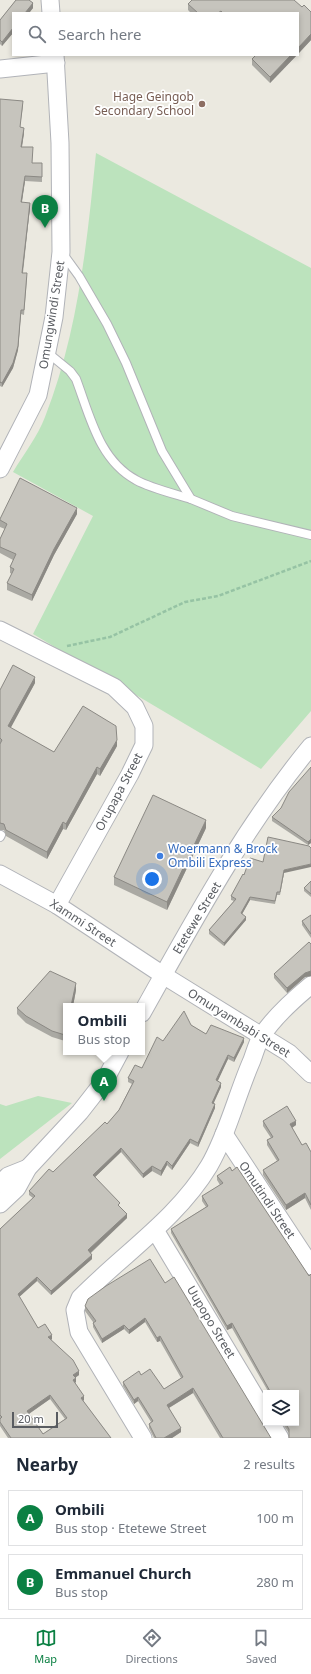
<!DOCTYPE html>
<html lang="en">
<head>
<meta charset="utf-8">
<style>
	:root { --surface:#fff; --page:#f2f2f3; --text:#1f2937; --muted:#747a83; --line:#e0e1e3; --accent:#0b8043 }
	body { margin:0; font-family:"Noto Sans",sans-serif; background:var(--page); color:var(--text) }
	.controls { position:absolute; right:12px; bottom:12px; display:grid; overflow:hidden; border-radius:0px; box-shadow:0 2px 6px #0003 }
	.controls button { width:36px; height:36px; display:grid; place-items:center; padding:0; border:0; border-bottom:1px solid var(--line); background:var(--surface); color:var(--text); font:20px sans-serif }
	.scale { position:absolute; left:12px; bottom:10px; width:46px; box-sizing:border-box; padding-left:4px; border:2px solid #595c61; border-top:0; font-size:11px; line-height:14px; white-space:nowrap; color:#595c61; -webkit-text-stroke:3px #fff; paint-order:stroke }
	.you { position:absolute; left:152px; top:879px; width:14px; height:14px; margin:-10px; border:3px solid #fff; border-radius:50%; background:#1a73e8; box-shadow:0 0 0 6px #1a73e833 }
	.badge { display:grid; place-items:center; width:26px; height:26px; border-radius:50%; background:var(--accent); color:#fff; font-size:13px; font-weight:700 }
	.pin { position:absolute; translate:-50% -33px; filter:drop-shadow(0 1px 2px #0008) }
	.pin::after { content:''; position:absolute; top:21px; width:14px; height:12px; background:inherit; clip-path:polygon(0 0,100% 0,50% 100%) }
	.popup { position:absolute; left:63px; top:1003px; width:82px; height:52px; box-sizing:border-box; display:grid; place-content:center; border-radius:0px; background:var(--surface); filter:drop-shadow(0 1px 3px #0005); font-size:13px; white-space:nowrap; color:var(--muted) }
	.popup b { font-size:15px; color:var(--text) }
	.popup::after { content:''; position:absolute; left:50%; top:100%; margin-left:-8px; border:8px solid transparent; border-top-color:var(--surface) }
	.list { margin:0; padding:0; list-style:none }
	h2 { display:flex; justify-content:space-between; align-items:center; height:52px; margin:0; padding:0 16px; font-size:17px }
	h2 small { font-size:13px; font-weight:400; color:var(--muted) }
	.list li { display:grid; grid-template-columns:26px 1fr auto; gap:12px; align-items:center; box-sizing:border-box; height:56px; margin:0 8px 8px; padding:0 8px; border:1px solid var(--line); border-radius:0px }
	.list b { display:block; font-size:15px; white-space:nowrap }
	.list p { margin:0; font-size:13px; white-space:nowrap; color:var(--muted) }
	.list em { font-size:13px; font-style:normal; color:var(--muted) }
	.icon { flex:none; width:22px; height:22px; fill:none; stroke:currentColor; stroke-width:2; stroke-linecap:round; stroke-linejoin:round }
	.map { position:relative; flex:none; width:311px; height:1438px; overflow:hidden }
	.search { position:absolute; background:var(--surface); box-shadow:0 2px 6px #0003; left:12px; right:12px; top:12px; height:44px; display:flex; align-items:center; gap:10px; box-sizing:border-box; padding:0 14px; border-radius:0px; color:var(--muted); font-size:15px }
	.sheet { height:180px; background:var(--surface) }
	nav { display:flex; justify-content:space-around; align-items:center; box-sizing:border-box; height:56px; border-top:1px solid var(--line); background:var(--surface); font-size:11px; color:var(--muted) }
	nav a { display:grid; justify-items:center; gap:2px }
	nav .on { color:var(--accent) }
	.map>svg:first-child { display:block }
</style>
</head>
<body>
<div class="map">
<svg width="311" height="1438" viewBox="0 0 311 1438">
	<rect width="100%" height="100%" fill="#ebe9e0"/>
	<!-- green -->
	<g fill="#bce3bd">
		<path d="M96,153L311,268V711L261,769L33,634L93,516L13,472C23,455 38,436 45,417C78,333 87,243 96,153Z"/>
		<polygon points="38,1096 72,1103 0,1159 0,1104 6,1106"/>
	</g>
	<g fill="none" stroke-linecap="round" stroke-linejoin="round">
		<!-- lane casing -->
		<g stroke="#b1b3b8" stroke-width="10">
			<g id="lane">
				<polyline points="63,254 79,276 107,324 126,363 162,451 191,499 232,516 311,535"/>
				<path d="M48,353L70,371L76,379C90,416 99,460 136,480C150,488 175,494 191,499"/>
				<polyline points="0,837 1,835"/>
			</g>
		</g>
		<!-- street casing -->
		<g stroke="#b1b3b8" stroke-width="19">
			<g id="street">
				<polyline points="50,0 51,13"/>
				<polyline points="0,69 56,63"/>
				<polyline points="0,469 38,395 54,317 61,252 60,143 55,55"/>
				<polyline points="0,630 114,687 135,707 144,726 144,745 130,774 57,905"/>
				<polyline points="0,874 57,905 163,975 289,1053 311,1074"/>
				<path d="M142,1013C193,922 244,827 311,746"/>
				<polyline points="224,1134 311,1266"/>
				<polyline points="0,1184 8,1176 28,1168"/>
				<polyline points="0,1204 17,1188 28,1168 80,1112 105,1080 120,1052"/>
				<polyline points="155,1230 266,1415"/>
				<polyline points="271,1423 280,1438"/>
				<path d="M143,1438L79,1332L75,1310L80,1298C123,1254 177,1219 209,1166C228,1133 237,1094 252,1060C255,1052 257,1044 261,1037C273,1018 294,999 311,985"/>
			</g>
		</g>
		<!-- path -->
		<polyline stroke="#96c3a4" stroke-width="2.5" stroke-dasharray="4 2" stroke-linecap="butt" points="67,646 110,637 185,602 218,596 311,561"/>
		<!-- lane -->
		<use href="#lane" stroke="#fff" stroke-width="8"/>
		<!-- street -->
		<use href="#street" stroke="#fff" stroke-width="17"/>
	</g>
	<!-- wall -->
	<g fill="#aaa9a3" fill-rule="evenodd">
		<polygon points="16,0 29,0 33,3 33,8 29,13 13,13 13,33 2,46 0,44 0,20"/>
		<polygon points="188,4 302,7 311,12 311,40 298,54 298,13 191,13 188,10"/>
		<polygon points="256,55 297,55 270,83 252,65 252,59"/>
		<polygon points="0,99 23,106 20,127 24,133 22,147 32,163 42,163 42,182 25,181 22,202 30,207 23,273 27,278 24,315 21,314 18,350 13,368 2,387 0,386"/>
		<polygon points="77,514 54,555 32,601 7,590 7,583 12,574 10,573 10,567 13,560 0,553 0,539 5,529 0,527 0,519"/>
		<polygon points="35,683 10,728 54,752 117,746 100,776 97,774 66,830 63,829 47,859 6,836 4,830 0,830 0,690"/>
		<polygon points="311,767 311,843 308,845 272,821 272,817 281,808"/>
		<polygon points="206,828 167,910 114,885 114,877"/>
		<polygon points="284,873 280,895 277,895 275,904 250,900 242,914 246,920 224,946 209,934 209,930 234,901 231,900 231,896 244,875"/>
		<polygon points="311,881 311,897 304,891 304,888"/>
		<polygon points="311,915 311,938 302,925 302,921"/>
		<polygon points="311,944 311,976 305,977 287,993 274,978 274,974"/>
		<polygon points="76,990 73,1006 66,1006 66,1037 65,1041 52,1037 26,1023 17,1014 17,1008"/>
		<path d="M191,1025L206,1034L244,1042L234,1062L228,1059L217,1081L221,1087L213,1103L215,1108L198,1147L190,1143L172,1170L167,1165L161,1176L152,1171L143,1178L121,1152L95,1177L120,1207L127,1218L91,1253L92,1259L51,1295L37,1281L19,1297L38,1328L52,1339L51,1340L79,1375L75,1378L76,1382L75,1383L84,1400L83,1401L111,1438H8L0,1426V1229L33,1198L29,1195V1191L53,1172L107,1124L119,1110L132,1084L128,1082V1078L142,1068L163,1041ZM50,1399L65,1419L43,1434L29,1414Z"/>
		<polygon points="263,1121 296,1125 292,1128 302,1145 311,1152 311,1210 305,1198 286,1210 263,1175 263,1170 277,1161 267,1145 267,1140 271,1138 263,1126"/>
		<polygon points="230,1167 232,1171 237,1167 309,1276 311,1274 311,1438 289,1438 289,1433 282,1423 296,1423 296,1393 269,1393 232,1328 227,1330 171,1233 171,1229 206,1207 202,1201 202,1196 220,1185 217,1180 217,1176"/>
		<polygon points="165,1283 271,1438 220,1438 193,1393 169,1408 181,1432 172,1438 154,1438 149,1428 149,1424 151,1422 138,1401 134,1404 123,1386 123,1382 141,1375 164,1389 181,1378 160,1341 157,1342 145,1322 129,1334 124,1329 102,1343 93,1327 93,1322 85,1311 85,1306"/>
	</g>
	<!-- shaded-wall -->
	<g fill="#8b8984">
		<polygon points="33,3 33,8 29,13 25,13"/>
		<polygon points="13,28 13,33 2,46 2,42"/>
		<polygon points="311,34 311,40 298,54 298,48"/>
		<polygon points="291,55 297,55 270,83 270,77"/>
		<polygon points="24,128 24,133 21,152 21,147"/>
		<polygon points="25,176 25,181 21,207 21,202"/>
		<polygon points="30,203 30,207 22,277 22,273"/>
		<polygon points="21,310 18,350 13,368 2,387 2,383"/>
		<polygon points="77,508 77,514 54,555 32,601 32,595 54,549"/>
		<polygon points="35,677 35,683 8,733 8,726"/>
		<polygon points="117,740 117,746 100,776 100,769"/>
		<polygon points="97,767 97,774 66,830 66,824"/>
		<polygon points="206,820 206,828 167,910 167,902"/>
		<polygon points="63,822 63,829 47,859 47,852"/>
		<polygon points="311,839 311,843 308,845 308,842"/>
		<polygon points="311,864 311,867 284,873 280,895 284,870"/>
		<polygon points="250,897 250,900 241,916 241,913"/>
		<polygon points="246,917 246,920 224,946 224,943"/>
		<polygon points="311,971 311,976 305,977 287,993 287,988 305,973"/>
		<polygon points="76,983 76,990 73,1006 71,1006"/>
		<polygon points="244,1038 244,1042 234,1062 234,1058"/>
		<polygon points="228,1055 228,1059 216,1085 216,1080"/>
		<polygon points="221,1083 221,1087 212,1107 212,1103"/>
		<polygon points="215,1104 215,1108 198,1147 198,1143"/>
		<polygon points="296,1121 296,1125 290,1129 290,1124"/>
		<polygon points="190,1139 190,1143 172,1170 172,1166"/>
		<polygon points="121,1148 121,1152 93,1179 93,1175"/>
		<polygon points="167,1161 167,1165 161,1176 161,1171"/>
		<polygon points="152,1166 152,1171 143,1178 143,1174"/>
		<polygon points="305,1193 305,1198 286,1210 286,1205"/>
		<polygon points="127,1214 127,1218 88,1255 88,1250"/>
		<polygon points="92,1255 92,1259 51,1295 51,1291"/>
		<polygon points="37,1277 37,1281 18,1298 18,1294"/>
		<polygon points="145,1318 145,1322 129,1334 129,1330"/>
		<polygon points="232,1323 232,1328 227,1330 227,1326"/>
		<polygon points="124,1325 124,1329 102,1343 102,1339"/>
		<polygon points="52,1335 52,1339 48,1342 48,1337"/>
		<polygon points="160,1336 160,1341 157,1342 157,1338"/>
		<polygon points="79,1371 79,1375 73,1379 73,1375"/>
		<polygon points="76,1378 76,1382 73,1384 73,1380"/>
		<polygon points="193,1388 193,1393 167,1409 167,1405"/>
		<polygon points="50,1395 50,1399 27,1415 27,1411"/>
		<polygon points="84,1396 84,1400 81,1402 81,1398"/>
		<polygon points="138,1397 138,1401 134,1404 134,1400"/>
		<polygon points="181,1428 181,1432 172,1438 164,1438"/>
	</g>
	<!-- building -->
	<g fill="#c6c4bd" stroke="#8b8984" fill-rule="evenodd">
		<polygon points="16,0 29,0 33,3 25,13 13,13 13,28 2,42 0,40 0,20"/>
		<polygon points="192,0 294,0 302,7 304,5 311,12 311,34 298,48 298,13 223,13 221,11 218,13 198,13 188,4"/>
		<polygon points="256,55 291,55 270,77 252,59"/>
		<polygon points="0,99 23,101 20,127 24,128 21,147 33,147 32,163 42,163 42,177 25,176 21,202 30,203 22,273 27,273 24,310 21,310 18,346 13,363 2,383 0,382 0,383"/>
		<polygon points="20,478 77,508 54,549 32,595 7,583 14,569 10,567 16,554 0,547 0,539 7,524 0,520 0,519"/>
		<polygon points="13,665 35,677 8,726 54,752 83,706 116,726 117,740 100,769 97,767 66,824 63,822 47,852 6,830 4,824 0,823 0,744 2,740 0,738 0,690"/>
		<polygon points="311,767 311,839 308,842 272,817 281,808 289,792"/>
		<polygon points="153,795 206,820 167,902 114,877"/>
		<polygon points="268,837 309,846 311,848 311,864 284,870 280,892 277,892 275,901 250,897 241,913 246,917 224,943 209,930 236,899 231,896 243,874 244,875 250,858 263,862"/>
		<polygon points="311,881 311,894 304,888"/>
		<polygon points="311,915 311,934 302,921"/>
		<polygon points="309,942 311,944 311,971 305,973 287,988 274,974"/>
		<polygon points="50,971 76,983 71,1006 66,1006 66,1031 65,1035 52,1031 26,1016 17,1008"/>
		<path d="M184,1011L191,1025L206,1034L211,1025L244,1038L234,1058L228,1055L216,1080L221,1083L212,1103L215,1104L198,1143L190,1139L172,1166L167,1161L161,1171L152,1166L143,1174L121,1148L93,1175L120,1203L118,1205L127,1214L88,1250L92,1255L51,1291L37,1277L18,1294L38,1328L45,1324L52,1335L48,1337L73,1360L79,1371L73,1375L76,1378L73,1380L84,1396L81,1398L111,1438H11L0,1422V1419L2,1417L0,1415V1229L35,1196L29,1191L49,1169L53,1172L105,1122L107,1124L119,1110L134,1081L128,1078L135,1065L142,1068L157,1037L163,1041ZM50,1395L67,1418L43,1434L27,1411Z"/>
		<polygon points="287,1106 296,1121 290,1124 302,1145 306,1143 311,1152 311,1205 305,1193 286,1205 263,1170 279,1160 267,1140 273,1137 263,1121"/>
		<polygon points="230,1167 232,1171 237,1167 309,1276 311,1274 311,1438 289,1438 289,1429 285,1423 296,1423 296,1393 271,1393 232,1323 227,1326 171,1229 208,1206 202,1196 223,1183 217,1176"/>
		<polygon points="150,1259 165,1283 174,1277 271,1438 223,1438 193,1388 167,1405 181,1428 164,1438 156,1438 149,1424 153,1421 138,1397 134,1400 123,1382 139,1371 141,1375 150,1369 164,1389 183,1377 160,1336 157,1338 145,1318 129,1330 124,1325 102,1339 93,1323 96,1321 85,1306 88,1299 106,1286"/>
	</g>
	<!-- markers -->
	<circle fill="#8d6e63" stroke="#fff" stroke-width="1.5" cx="202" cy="104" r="4"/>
	<circle fill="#3f7fe0" stroke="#fff" stroke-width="1.5" cx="160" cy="856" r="4"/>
	<g text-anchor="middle" stroke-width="3.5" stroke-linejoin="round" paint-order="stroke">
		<!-- education labels -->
		<g font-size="12" fill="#785e54" stroke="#fff" text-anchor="end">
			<text x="194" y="101">Hage Geingob<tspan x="194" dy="14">Secondary School</tspan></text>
		</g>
		<!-- street labels -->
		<g font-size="12" fill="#595c61" stroke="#fff">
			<text transform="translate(52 315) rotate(-81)" y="4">Omungwindi Street</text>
			<text transform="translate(119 792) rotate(-62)" y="4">Orupapa Street</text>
			<text transform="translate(197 918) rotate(-59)" y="4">Etetewe Street</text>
			<text transform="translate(83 923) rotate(33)" y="4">Xammi Street</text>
			<text transform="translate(239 1023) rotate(32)" y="4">Omuryambabi Street</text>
			<text transform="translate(267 1200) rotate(56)" y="4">Omutindi Street</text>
			<text transform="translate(211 1322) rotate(59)" y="4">Uupopo Street</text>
		</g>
		<!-- shop labels -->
		<g font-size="12" fill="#366cbe" stroke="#fff" text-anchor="start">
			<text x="168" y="853">Woermann &amp; Brock<tspan x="168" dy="14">Ombili Express</tspan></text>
		</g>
	</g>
</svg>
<div class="controls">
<button><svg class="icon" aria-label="layers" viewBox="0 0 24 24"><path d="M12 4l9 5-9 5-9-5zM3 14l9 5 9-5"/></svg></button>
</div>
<div class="scale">20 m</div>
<div class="you"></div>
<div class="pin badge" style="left:104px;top:1101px">A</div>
<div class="popup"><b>Ombili</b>Bus stop</div>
<div class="pin badge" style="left:45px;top:228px">B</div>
<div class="search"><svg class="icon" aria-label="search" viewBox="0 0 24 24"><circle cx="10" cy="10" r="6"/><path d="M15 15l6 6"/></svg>Search here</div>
</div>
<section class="sheet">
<h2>Nearby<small>2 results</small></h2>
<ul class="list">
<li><span class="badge">A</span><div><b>Ombili</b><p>Bus stop · Etetewe Street</p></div><em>100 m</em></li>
<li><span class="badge">B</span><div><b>Emmanuel Church</b><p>Bus stop</p></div><em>280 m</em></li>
</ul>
</section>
<nav>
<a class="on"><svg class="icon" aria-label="map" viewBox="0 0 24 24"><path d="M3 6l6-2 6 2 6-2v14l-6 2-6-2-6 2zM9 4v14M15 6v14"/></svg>Map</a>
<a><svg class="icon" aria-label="directions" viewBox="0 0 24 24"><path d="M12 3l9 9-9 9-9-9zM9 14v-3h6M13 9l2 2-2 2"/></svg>Directions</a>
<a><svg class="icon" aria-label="saved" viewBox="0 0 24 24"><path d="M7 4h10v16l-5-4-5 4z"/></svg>Saved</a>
</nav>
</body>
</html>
